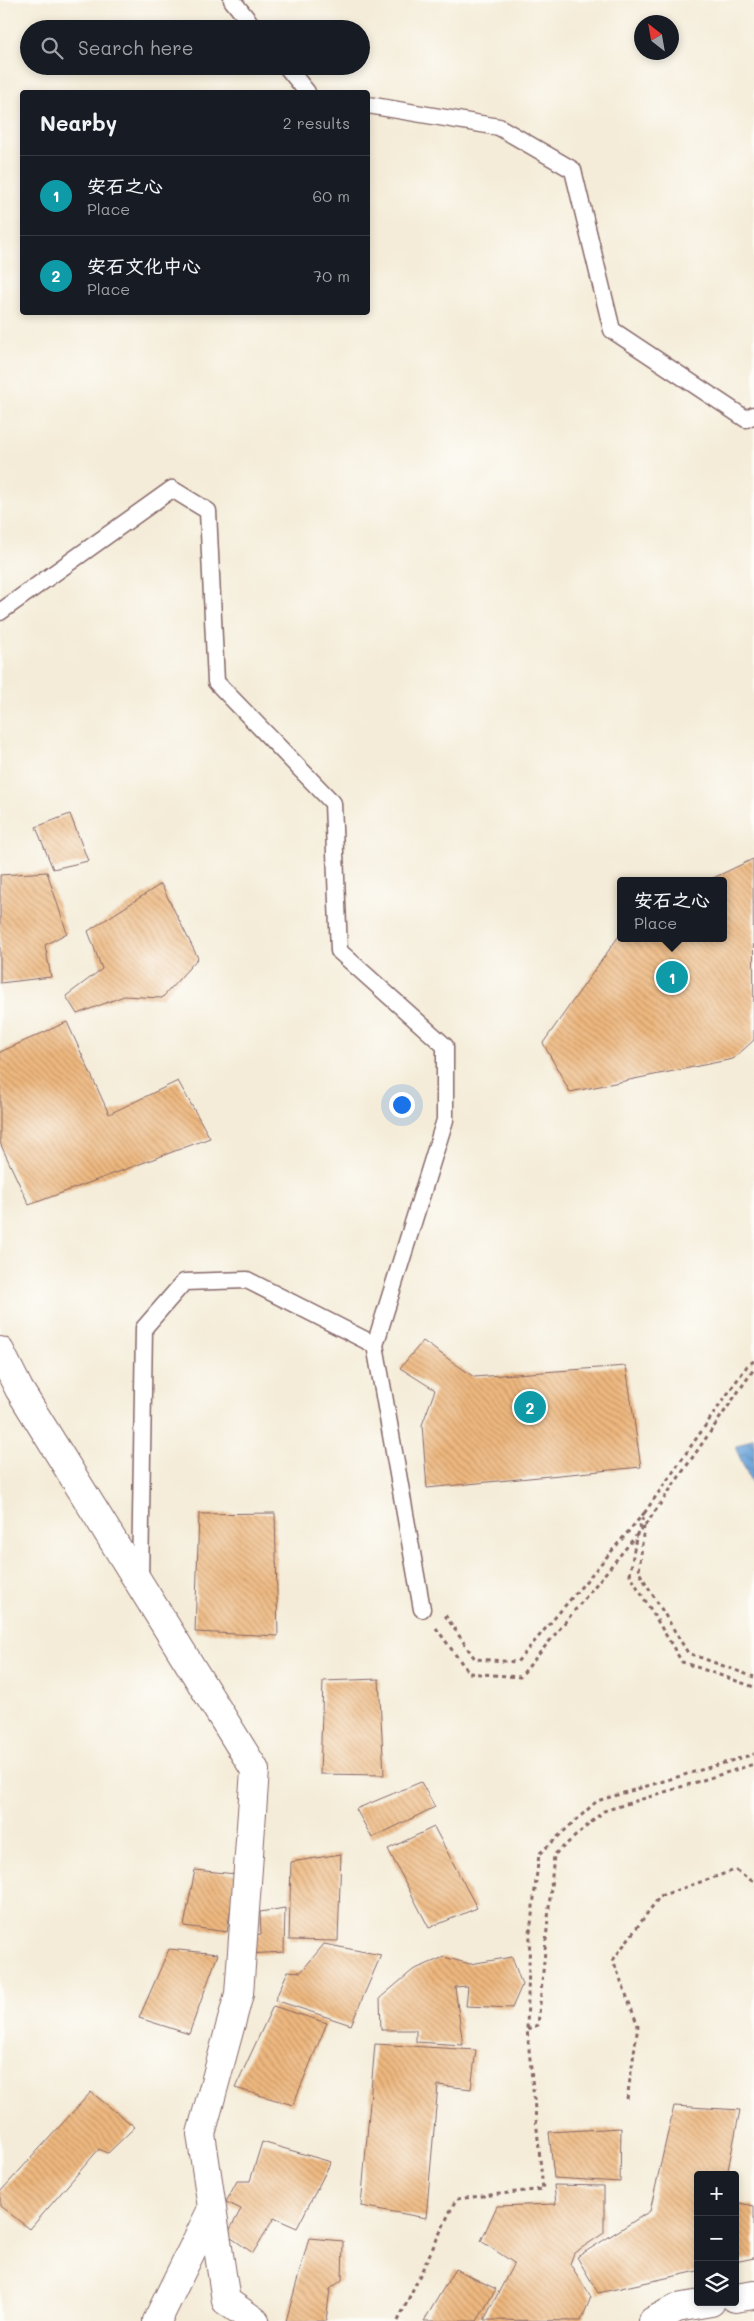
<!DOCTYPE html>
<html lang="en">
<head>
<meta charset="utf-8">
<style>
	:root { --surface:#171b24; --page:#20242c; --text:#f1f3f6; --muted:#9ea1a6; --line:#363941; --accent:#d1495b }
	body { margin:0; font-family:Mali,"LXGW WenKai TC",sans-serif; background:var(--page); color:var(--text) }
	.controls { position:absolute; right:15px; bottom:15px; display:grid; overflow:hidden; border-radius:5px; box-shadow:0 2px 8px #0003 }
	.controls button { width:45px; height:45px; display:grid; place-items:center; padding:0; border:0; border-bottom:1px solid var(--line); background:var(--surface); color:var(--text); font:25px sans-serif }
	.compass { position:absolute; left:634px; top:15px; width:45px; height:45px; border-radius:50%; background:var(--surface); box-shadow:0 2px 8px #0003; rotate:329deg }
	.you { position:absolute; left:401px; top:1104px; width:18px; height:18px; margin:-12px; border:4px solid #fff; border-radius:50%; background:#1a73e8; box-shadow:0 0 0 8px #1a73e833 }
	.badge { display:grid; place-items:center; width:32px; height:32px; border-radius:50%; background:var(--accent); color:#fff; font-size:16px; font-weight:700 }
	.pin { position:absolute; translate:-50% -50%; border:2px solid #fff; box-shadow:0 1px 5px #0006 }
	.popup { position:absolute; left:617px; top:877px; width:110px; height:65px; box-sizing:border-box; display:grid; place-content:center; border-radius:5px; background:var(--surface); filter:drop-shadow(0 1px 4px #0005); font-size:16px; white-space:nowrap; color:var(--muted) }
	.popup b { font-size:19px; color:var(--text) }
	.popup::after { content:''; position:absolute; left:50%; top:100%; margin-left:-10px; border:10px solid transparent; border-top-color:var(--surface) }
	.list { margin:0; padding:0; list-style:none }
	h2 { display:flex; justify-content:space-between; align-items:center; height:65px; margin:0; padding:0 20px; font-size:21px }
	h2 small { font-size:16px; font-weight:400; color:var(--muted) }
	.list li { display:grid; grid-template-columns:32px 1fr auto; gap:15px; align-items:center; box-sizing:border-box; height:80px; padding:0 20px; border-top:1px solid var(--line) }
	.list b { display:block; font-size:19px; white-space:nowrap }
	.list p { margin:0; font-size:16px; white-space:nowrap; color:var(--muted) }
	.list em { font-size:16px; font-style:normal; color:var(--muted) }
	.icon { flex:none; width:28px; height:28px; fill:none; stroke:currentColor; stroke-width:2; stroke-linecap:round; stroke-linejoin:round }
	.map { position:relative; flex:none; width:754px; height:2321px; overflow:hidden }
	.search { position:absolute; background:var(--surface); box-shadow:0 2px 8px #0003; left:20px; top:20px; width:350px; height:55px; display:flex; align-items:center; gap:12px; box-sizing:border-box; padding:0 18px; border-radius:28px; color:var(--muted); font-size:19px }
	.panel { position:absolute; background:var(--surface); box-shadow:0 2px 8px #0003; left:20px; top:90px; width:350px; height:225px; border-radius:5px }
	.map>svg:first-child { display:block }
</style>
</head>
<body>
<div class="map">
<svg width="754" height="2321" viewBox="0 0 754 2321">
	<defs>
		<pattern id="water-waves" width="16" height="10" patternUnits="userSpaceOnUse" patternTransform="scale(1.25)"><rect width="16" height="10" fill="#69a3d8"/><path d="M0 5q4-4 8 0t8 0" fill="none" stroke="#5884af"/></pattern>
		<pattern id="building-back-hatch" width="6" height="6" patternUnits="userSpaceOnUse" patternTransform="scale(1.25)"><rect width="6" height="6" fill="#eeb87f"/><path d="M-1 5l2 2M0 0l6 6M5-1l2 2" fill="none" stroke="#c39568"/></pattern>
	</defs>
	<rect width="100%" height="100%" fill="#fdfcf7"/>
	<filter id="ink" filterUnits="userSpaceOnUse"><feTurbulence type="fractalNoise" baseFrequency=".02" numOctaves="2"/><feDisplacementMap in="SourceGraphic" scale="10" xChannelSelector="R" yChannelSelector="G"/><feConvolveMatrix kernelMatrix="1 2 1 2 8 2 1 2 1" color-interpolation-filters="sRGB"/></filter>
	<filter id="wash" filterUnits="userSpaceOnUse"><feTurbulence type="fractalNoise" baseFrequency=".0096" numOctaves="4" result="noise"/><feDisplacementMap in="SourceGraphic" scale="20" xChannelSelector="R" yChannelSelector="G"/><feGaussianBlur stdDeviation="1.12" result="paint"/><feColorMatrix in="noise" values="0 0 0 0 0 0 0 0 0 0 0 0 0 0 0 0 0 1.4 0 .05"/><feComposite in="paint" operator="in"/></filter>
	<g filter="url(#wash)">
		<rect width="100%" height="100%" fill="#f4ecd8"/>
		<!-- water -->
		<polygon fill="url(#water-waves)" stroke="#5a6182" points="754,1437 754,1488 735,1447"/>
		<g id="blocks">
			<!-- building -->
			<g fill="url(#building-back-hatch)">
				<polygon points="70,814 88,861 53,869 36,827"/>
				<polygon points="753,859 754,1040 733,1059 570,1092 543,1043 621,933 621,938 723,938 723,881 707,881"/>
				<polygon points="47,872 67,933 45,945 51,977 0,983 0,875"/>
				<polygon points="161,884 198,958 162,998 124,996 77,1014 66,996 102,969 88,931"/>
				<polygon points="67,1022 109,1114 178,1081 210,1138 29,1205 0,1143 0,1052"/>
				<polygon points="423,1341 474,1377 626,1366 641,1467 427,1488 422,1425 435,1390 400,1368"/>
				<polygon points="275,1513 278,1636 195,1632 199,1514"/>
				<polygon points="379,1679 384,1775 320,1774 323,1681"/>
				<polygon points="421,1782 435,1807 372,1838 356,1809"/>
				<polygon points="434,1827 477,1908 429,1928 388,1849"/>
				<polygon points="341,1854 338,1941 289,1940 291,1862"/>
				<polygon points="195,1870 236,1874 227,1932 184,1926"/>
				<polygon points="285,1908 284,1952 247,1954 249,1936 261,1934 260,1912"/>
				<polygon points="324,1944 381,1955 351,2025 275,2000 288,1971 301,1972"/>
				<polygon points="169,1949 218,1954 189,2034 139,2018"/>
				<polygon points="444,1957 470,1964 512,1957 522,1985 512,2008 466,2006 468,1986 455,1987 463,2045 416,2042 416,2030 381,2030 380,1998 413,1970"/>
				<polygon points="273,2006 327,2023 293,2105 235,2088"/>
				<polygon points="375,2044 476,2050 471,2089 438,2085 426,2218 361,2206"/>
				<polygon points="91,2092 135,2127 108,2153 99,2149 30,2229 0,2206 0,2192"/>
				<polygon points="674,2106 740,2110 727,2175 698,2175 698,2271 598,2293 577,2257 650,2211"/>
				<polygon points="621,2128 620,2182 554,2178 549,2132"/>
				<polygon points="262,2142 331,2162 297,2228 274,2218 253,2253 227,2235 241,2209 226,2202 237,2181 250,2181"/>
				<polygon points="554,2185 604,2186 604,2233 574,2253 570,2264 591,2297 581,2321 484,2320 514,2263 481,2241 497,2206 556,2204"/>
				<polygon points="735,2202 754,2206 754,2258 735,2262"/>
				<polygon points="309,2238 343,2241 342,2280 330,2289 326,2321 286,2321"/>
				<polygon points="455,2269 496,2289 477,2321 424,2321"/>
			</g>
		</g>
	</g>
	<g filter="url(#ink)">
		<use href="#blocks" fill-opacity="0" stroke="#866768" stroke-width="1"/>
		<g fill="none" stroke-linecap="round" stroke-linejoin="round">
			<!-- service casing -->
			<g stroke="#866768" stroke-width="19">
				<g id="service">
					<polyline points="232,0 255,29"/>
					<polyline points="286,66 307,92"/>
					<polyline points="368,105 499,127 573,170 612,330 746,419 754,415"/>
					<polyline points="0,612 172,489 208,511 216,682 333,803 339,951 445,1046 445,1120 375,1345 422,1609"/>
					<polyline points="140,1581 144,1328 184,1282 247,1280 375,1345"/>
				</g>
			</g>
			<!-- minor casing -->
			<g stroke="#866768" stroke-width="30">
				<g id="minor">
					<polyline points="0,1351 19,1389 255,1770 239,1994 201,2134 226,2301 255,2321"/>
					<polyline points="735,2298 754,2295"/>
					<polyline points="157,2321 212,2209"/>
					<polyline points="653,2321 677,2308 711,2302"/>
				</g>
			</g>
			<!-- path -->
			<g stroke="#866768" stroke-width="3" stroke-dasharray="4 4" stroke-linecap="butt">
				<polyline points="754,1361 747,1366 645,1512 636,1537 630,1575 682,1662 754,1687"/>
				<polyline points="644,1526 639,1572 688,1653 754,1677"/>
				<polyline points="445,1615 475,1659 517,1662 645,1512"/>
				<polyline points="436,1628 469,1673 520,1677 649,1520 754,1369"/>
				<polyline points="527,2029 538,2025 554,1855 604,1811 754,1764"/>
				<polyline points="627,2099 638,2026 613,1960 660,1896 735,1870 754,1882"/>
				<polyline points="398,2321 456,2199 543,2189 527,2029 530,1933 539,1854 597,1801 754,1754"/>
			</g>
			<!-- service -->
			<use href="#service" stroke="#fff" stroke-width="16"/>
			<!-- minor -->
			<use href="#minor" stroke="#fff" stroke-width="28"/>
		</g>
	</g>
</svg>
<div class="controls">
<button>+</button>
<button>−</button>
<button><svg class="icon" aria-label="layers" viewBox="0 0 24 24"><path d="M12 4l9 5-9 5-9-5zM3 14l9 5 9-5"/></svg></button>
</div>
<svg class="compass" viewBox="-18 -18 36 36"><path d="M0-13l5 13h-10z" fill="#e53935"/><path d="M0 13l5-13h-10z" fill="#9ea1a6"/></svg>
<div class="you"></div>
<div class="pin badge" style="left:672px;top:977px;background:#0f9aa8">1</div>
<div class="popup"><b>安石之心</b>Place</div>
<div class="pin badge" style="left:530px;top:1407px;background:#0f9aa8">2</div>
<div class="search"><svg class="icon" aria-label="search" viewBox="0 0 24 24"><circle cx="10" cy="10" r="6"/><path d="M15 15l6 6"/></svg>Search here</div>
<section class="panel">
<h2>Nearby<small>2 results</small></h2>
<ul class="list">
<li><span class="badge" style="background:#0f9aa8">1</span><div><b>安石之心</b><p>Place</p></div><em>60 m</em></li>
<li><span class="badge" style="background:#0f9aa8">2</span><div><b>安石文化中心</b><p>Place</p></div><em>70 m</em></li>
</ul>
</section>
</div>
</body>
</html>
